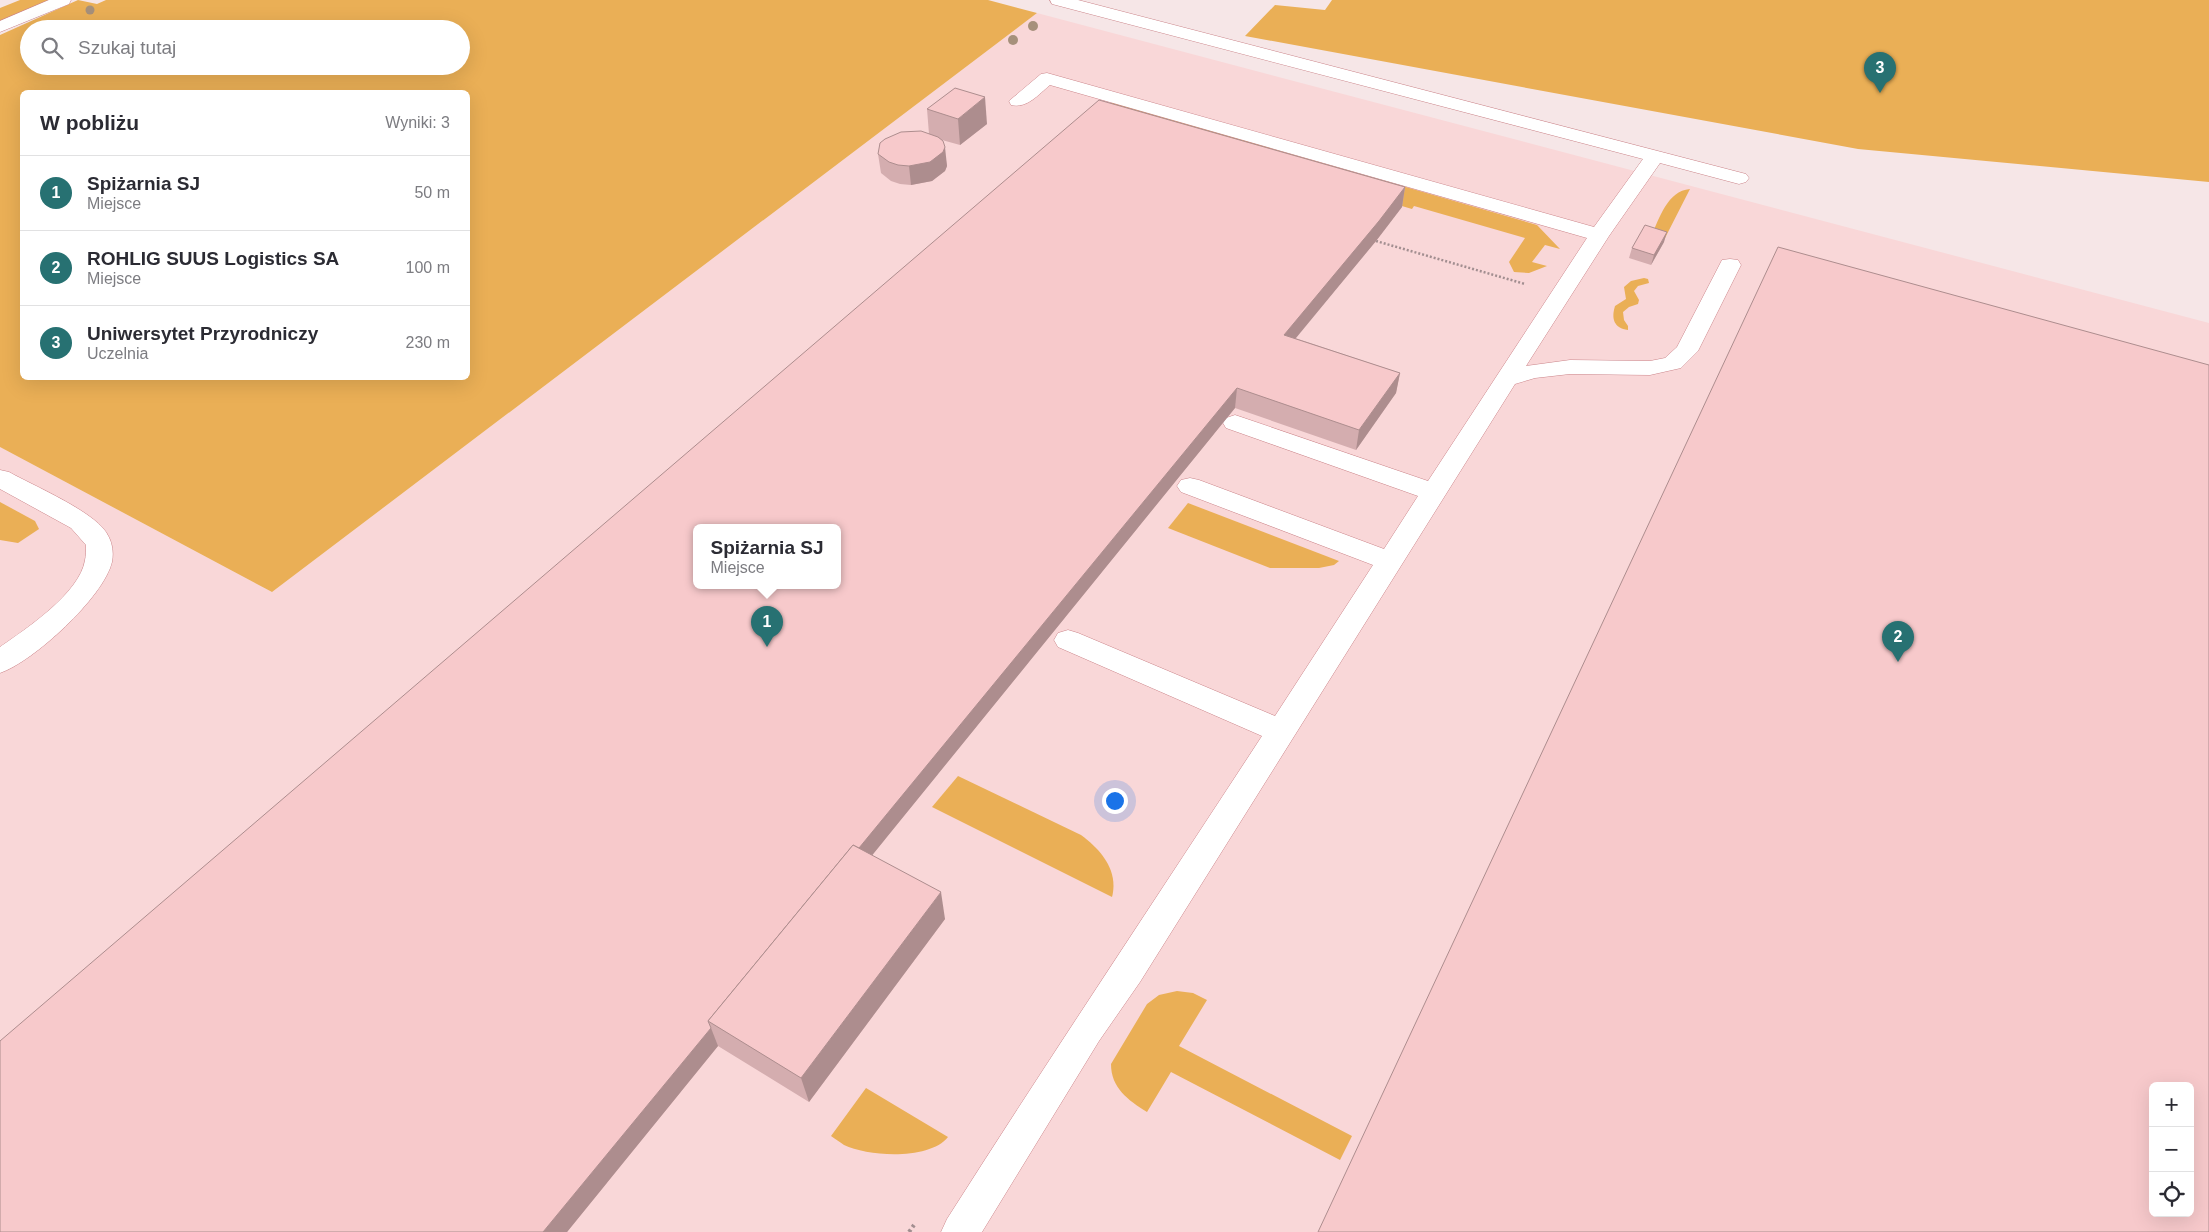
<!DOCTYPE html>
<html lang="pl">
<head>
<meta charset="utf-8">
<style>
	:root { --surface:#fff; --page:#f2f2f3; --text:#2b2b33; --muted:#7c7c81; --line:#e1e1e2; --accent:#277172 }
	body { margin:0; font-family:Helvetica,sans-serif; background:var(--page); color:var(--text) }
	.controls { position:absolute; right:15px; bottom:15px; display:grid; overflow:hidden; border-radius:8px; box-shadow:0 5px 20px #0002 }
	.controls button { width:45px; height:45px; display:grid; place-items:center; padding:0; border:0; border-bottom:1px solid var(--line); background:var(--surface); color:var(--text); font:25px sans-serif }
	.you { position:absolute; left:1114px; top:800px; width:18px; height:18px; margin:-12px; border:4px solid #fff; border-radius:50%; background:#1a73e8; box-shadow:0 0 0 8px #1a73e833 }
	.badge { display:grid; place-items:center; width:32px; height:32px; border-radius:50%; background:var(--accent); color:#fff; font-size:16px; font-weight:700 }
	.pin { position:absolute; translate:-50% -41px; filter:drop-shadow(0 1px 2px #0008) }
	.pin::after { content:''; position:absolute; top:26px; width:18px; height:15px; background:inherit; clip-path:polygon(0 0,100% 0,50% 100%) }
	.popup { position:absolute; left:693px; top:524px; width:148px; height:65px; box-sizing:border-box; display:grid; place-content:center; border-radius:8px; background:var(--surface); filter:drop-shadow(0 1px 4px #0005); font-size:16px; white-space:nowrap; color:var(--muted) }
	.popup b { font-size:19px; color:var(--text) }
	.popup::after { content:''; position:absolute; left:50%; top:100%; margin-left:-10px; border:10px solid transparent; border-top-color:var(--surface) }
	.list { margin:0; padding:0; list-style:none }
	h2 { display:flex; justify-content:space-between; align-items:center; height:65px; margin:0; padding:0 20px; font-size:21px }
	h2 small { font-size:16px; font-weight:400; color:var(--muted) }
	.list li { display:grid; grid-template-columns:32px 1fr auto; gap:15px; align-items:center; box-sizing:border-box; height:75px; padding:0 20px; border-top:1px solid var(--line) }
	.list b { display:block; font-size:19px; white-space:nowrap }
	.list p { margin:0; font-size:16px; white-space:nowrap; color:var(--muted) }
	.list em { font-size:16px; font-style:normal; color:var(--muted) }
	.icon { flex:none; width:28px; height:28px; fill:none; stroke:currentColor; stroke-width:2; stroke-linecap:round; stroke-linejoin:round }
	.map { position:relative; flex:none; width:2209px; height:1232px; overflow:hidden }
	.search { position:absolute; background:var(--surface); box-shadow:0 5px 20px #0002; left:20px; top:20px; width:450px; height:55px; display:flex; align-items:center; gap:12px; box-sizing:border-box; padding:0 18px; border-radius:28px; color:var(--muted); font-size:19px }
	.panel { position:absolute; background:var(--surface); box-shadow:0 5px 20px #0002; left:20px; top:90px; width:450px; height:290px; border-radius:8px }
	.map>svg:first-child { display:block }
</style>
</head>
<body>
<div class="map">
<svg width="2209" height="1232" viewBox="0 0 2209 1232">
	<rect width="100%" height="100%" fill="#f6e6e7"/>
	<!-- built -->
	<path fill="#f9d7d8" fill-rule="evenodd" d="M1037,13L2209,323V1232H0V447L272,592ZM697,528H837V586H697ZM2153,1086H2190V1213H2153Z"/>
	<!-- green -->
	<g fill="#eaaf56" fill-rule="evenodd">
		<polygon points="20,0 49,0 0,21 0,8"/>
		<path d="M78,0L97,4L106,0H988L1037,13L272,592L0,447V35ZM29,29H461V66H29ZM22,92H468V378H22Z"/>
		<polygon points="1332,0 2209,0 2209,182 1858,149 1245,36 1275,5 1325,10"/>
		<polygon points="1112,102 1537,225 1560,249 1545,245 1532,262 1547,266 1529,273 1514,272 1509,262 1525,238 1414,206 1412,209 1095,116"/>
		<path d="M1690,189L1664,240L1651,236C1660,218 1667,191 1690,189Z"/>
		<path d="M1644,278L1648,279L1649,283L1638,286L1634,291L1639,300L1638,304L1629,307L1623,312L1624,320L1628,326V330C1614,328 1611,319 1615,306L1626,299L1624,287L1631,281Z"/>
		<polygon points="0,502 35,521 39,529 18,543 0,540"/>
		<polygon points="1188,503 1339,561 1334,565 1319,568 1270,568 1168,528"/>
		<path d="M958,776L1081,835C1100,849 1119,870 1112,897L932,807Z"/>
		<path d="M1177,991L1193,993L1207,1000L1179,1046L1352,1136L1340,1160L1171,1072L1147,1112C1128,1100 1111,1088 1111,1064L1147,1004L1159,995Z"/>
		<path d="M866,1088L948,1137C930,1160 869,1157 844,1145C840,1142 835,1139 831,1136Z"/>
	</g>
	<g fill="none" stroke-linecap="round" stroke-linejoin="round">
		<!-- minor casing -->
		<g stroke="#cb858a" stroke-width="1">
			<g id="minor">
				<polygon points="49,0 71,0 69,4 0,32 0,21"/>
				<path d="M1050,0H1078L1746,174L1749,178L1746,182L1739,184L1660,163L1609,236L1526,366L1570,360L1650,361L1665,358L1677,347L1722,260L1730,259L1738,260L1741,265L1698,351L1681,368L1650,375L1570,374L1535,378L1515,384L1140,982L1099,1041L982,1232H941L947,1219C1050,1057 1157,897 1262,736L1058,647L1054,640L1058,633L1068,630L1078,633L1275,716L1373,565L1181,492L1177,486L1181,480L1190,478L1199,480L1384,549L1418,496L1226,428L1223,423L1226,418L1235,415L1244,418L1428,481L1587,238L1050,85C1039,94 1027,109 1011,105L1009,101L1041,74L1047,73L1594,227L1643,159L1052,4Z"/>
				<path d="M0,470L9,472C34,486 91,510 106,532C112,541 114,551 112,562C104,597 33,662 0,673V647C26,629 80,593 85,560C86,556 86,550 86,545L71,528L0,489Z"/>
			</g>
		</g>
		<!-- path-far1 -->
		<polyline stroke="#a28e90" stroke-width="2.5" stroke-dasharray="2 2" stroke-linecap="butt" points="1376,241 1525,284"/>
		<!-- path -->
		<polyline stroke="#a28e90" stroke-width="4" stroke-dasharray="3 3" stroke-linecap="butt" points="909,1232 914,1225"/>
		<!-- minor -->
		<use href="#minor" fill="#fff" fill-rule="evenodd"/>
	</g>
	<!-- trees -->
	<g fill="#a6907b">
		<circle cx="90" cy="10" r="4.5"/>
		<circle cx="1033" cy="26" r="5"/>
		<circle cx="1013" cy="40" r="5"/>
	</g>
	<!-- wall -->
	<g fill="#d4adaf">
		<polygon points="927,109 987,124 960,145 942,140 947,166 945,171 932,181 911,185 900,184 891,181 881,173 878,154 929,134"/>
		<polygon points="1405,187 1402,207 1376,241 1295,338 1400,373 1396,393 1356,450 1235,408 872,855 945,919 809,1102 718,1046 567,1232 0,1232"/>
		<polygon points="1664,242 1651,265 1629,258 1632,248"/>
	</g>
	<!-- shaded-wall -->
	<g fill="#ad8d8e">
		<polygon points="985,97 987,124 960,145 958,119"/>
		<polygon points="945,147 947,166 945,171 932,181 911,185 909,166"/>
		<polygon points="1405,187 1402,207 1376,241 1282,355 1284,335"/>
		<polygon points="1667,232 1664,242 1651,265 1654,255"/>
		<polygon points="1400,373 1396,393 1356,450 1359,430"/>
		<polygon points="1237,388 1235,408 728,1033 714,1024"/>
		<polygon points="941,892 945,919 809,1102 801,1078"/>
		<polygon points="711,1028 718,1046 567,1232 543,1232"/>
	</g>
	<!-- building -->
	<g fill="#f7c9cb" stroke="#ad8d8e" fill-rule="evenodd">
		<polygon points="955,88 985,97 958,119 927,109"/>
		<path d="M1099,100L1405,187L1379,221L1284,335L1400,373L1359,430L1237,388L859,848L853,845L708,1021L711,1028L543,1232H0V1041ZM697,528H837V586H697Z"/>
		<polygon points="921,131 938,137 943,141 945,147 943,152 930,162 909,166 898,165 889,162 878,154 880,143 885,139 901,132"/>
		<polygon points="1645,225 1667,232 1654,255 1632,248"/>
		<path d="M1778,247L2209,365V1232H1318ZM2153,1086H2190V1213H2153Z"/>
		<polygon points="853,845 941,892 801,1078 708,1021"/>
	</g>
</svg>
<div class="controls">
<button>+</button>
<button>−</button>
<button><svg class="icon" aria-label="locate" viewBox="0 0 24 24"><circle cx="12" cy="12" r="6"/><path d="M12 2v4M12 18v4M2 12h4M18 12h4"/></svg></button>
</div>
<div class="you"></div>
<div class="pin badge" style="left:767px;top:647px">1</div>
<div class="popup"><b>Spiżarnia SJ</b>Miejsce</div>
<div class="pin badge" style="left:1898px;top:662px">2</div>
<div class="pin badge" style="left:1880px;top:93px">3</div>
<div class="search"><svg class="icon" aria-label="search" viewBox="0 0 24 24"><circle cx="10" cy="10" r="6"/><path d="M15 15l6 6"/></svg>Szukaj tutaj</div>
<section class="panel">
<h2>W pobliżu<small>Wyniki: 3</small></h2>
<ul class="list">
<li><span class="badge">1</span><div><b>Spiżarnia SJ</b><p>Miejsce</p></div><em>50 m</em></li>
<li><span class="badge">2</span><div><b>ROHLIG SUUS Logistics SA</b><p>Miejsce</p></div><em>100 m</em></li>
<li><span class="badge">3</span><div><b>Uniwersytet Przyrodniczy</b><p>Uczelnia</p></div><em>230 m</em></li>
</ul>
</section>
</div>
</body>
</html>
